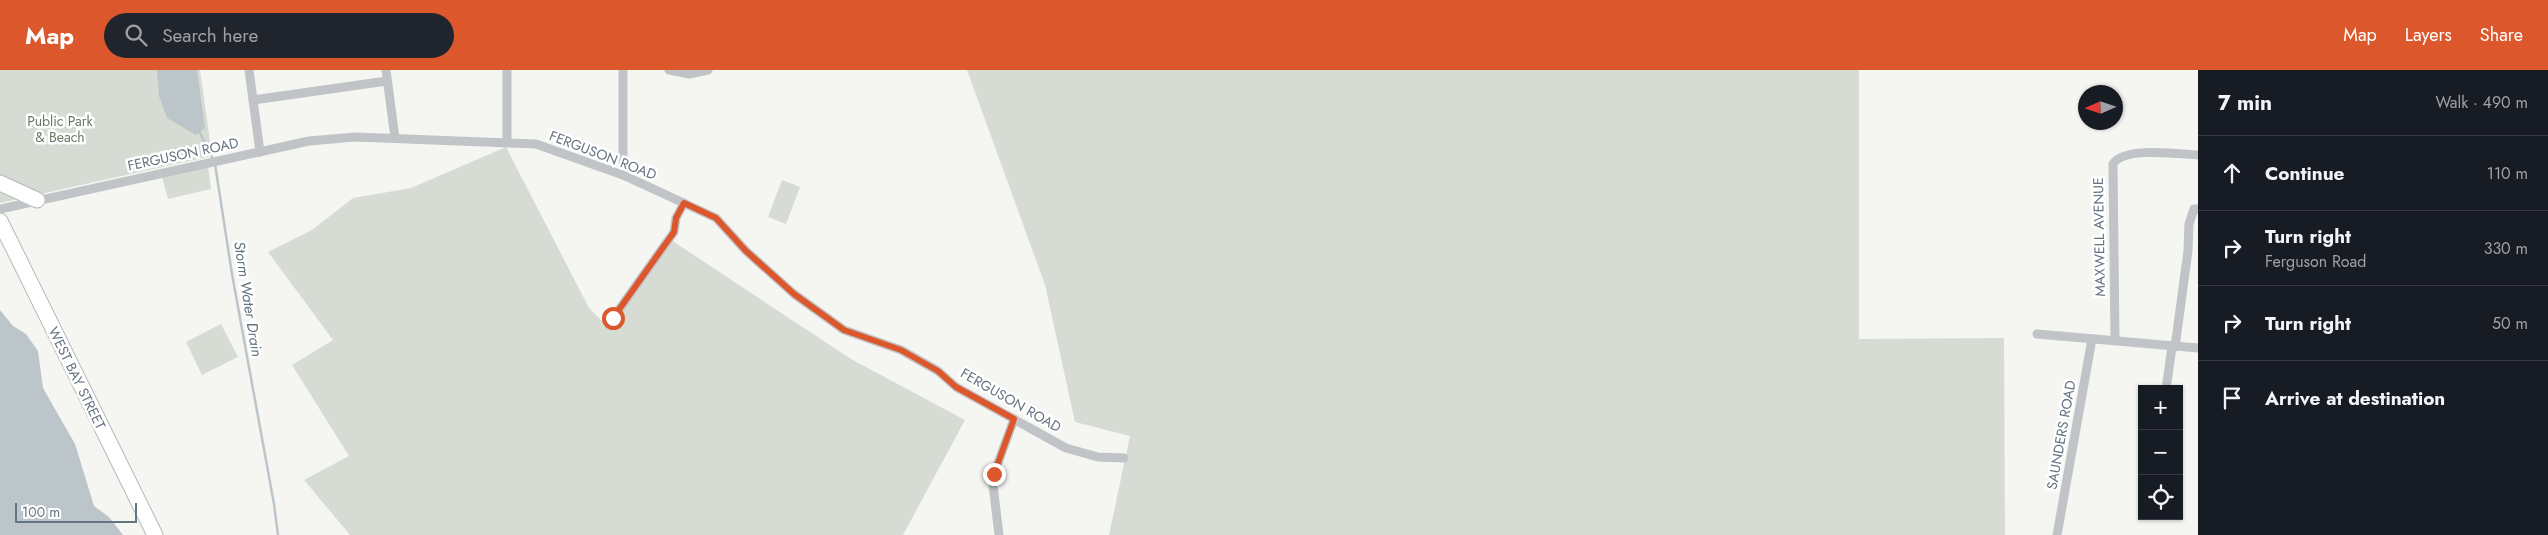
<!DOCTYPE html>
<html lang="en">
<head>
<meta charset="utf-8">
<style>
	:root { --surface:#171b24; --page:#20242c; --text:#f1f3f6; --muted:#9ea1a6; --line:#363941; --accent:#dc572b }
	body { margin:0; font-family:Jost,sans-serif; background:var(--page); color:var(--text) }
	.controls { position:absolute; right:15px; bottom:15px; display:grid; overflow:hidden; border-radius:0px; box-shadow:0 1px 4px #0004 }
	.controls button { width:45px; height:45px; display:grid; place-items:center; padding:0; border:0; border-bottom:1px solid var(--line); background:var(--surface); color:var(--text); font:25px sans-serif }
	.compass { position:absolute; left:2078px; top:15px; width:45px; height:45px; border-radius:50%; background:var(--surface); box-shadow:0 1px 4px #0004; rotate:267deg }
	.scale { position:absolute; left:15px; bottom:12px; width:122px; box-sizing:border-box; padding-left:5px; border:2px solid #657481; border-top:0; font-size:14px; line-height:18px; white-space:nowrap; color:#657481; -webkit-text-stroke:4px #fff; paint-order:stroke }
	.stop { position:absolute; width:15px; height:15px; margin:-11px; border:4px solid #dc572b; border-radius:50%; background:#fff }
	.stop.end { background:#dc572b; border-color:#fff; box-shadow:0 1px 5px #0008 }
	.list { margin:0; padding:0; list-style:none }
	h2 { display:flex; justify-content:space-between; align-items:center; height:65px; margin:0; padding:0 20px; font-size:21px }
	h2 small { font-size:16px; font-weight:400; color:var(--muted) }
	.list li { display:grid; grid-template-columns:32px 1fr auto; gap:15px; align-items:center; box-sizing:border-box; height:75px; padding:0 20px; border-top:1px solid var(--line) }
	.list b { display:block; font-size:19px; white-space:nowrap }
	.list p { margin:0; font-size:16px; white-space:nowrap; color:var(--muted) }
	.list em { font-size:16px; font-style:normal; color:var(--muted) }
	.icon { flex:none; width:28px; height:28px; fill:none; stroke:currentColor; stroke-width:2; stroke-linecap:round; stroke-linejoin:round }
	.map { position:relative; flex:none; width:2198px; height:465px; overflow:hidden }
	header { display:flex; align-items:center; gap:30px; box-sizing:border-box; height:70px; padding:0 25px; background:var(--accent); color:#fff }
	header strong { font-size:24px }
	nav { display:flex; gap:28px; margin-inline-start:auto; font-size:18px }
	.search { width:350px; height:45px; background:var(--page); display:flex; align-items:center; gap:12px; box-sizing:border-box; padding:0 18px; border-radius:28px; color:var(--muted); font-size:19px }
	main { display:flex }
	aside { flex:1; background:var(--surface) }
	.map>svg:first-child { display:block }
</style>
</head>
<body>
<header>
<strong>Map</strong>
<div class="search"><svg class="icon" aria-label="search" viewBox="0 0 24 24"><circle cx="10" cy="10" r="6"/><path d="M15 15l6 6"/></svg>Search here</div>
<nav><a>Map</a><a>Layers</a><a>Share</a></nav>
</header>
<main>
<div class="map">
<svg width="2198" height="465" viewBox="0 0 2198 465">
	<rect width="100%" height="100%" fill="#f5f5f2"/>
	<!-- green -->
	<g fill="#d6dcd3">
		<polygon points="0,0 200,0 212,86 0,133"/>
		<polygon points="967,0 1859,0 1859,269 2004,268 2005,465 1109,465 1130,366 1075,352 1045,215"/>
		<polygon points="506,77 589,238 602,251 615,244 671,170 851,289 965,350 903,465 350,465 304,410 349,386 292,295 333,270 268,182 312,160 353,128 411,118"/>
		<polygon points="208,96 211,119 168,129 162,107"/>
		<polygon points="782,110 800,117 786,154 768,147"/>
		<polygon points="221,254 238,287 202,305 186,272"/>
	</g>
	<!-- water -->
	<g fill="#bcc5ca">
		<polygon points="157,0 197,0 205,58 196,65 167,48 159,26"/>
		<polygon points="0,240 13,256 26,264 38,281 43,318 75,374 94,436 109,447 123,465 0,465"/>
	</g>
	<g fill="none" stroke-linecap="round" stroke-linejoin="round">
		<!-- stream -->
		<g stroke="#bcc5ca" stroke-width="2.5">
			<polyline points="199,61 213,89"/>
			<polyline points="215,94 232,204 274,434 278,465"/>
		</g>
		<!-- trunk casing -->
		<g stroke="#b5b8bb" stroke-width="17">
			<g id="trunk">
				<polyline points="0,113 37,130"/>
				<polyline points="0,151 155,465"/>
			</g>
		</g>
		<!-- minor -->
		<g stroke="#c0c4c7" stroke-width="9">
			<polyline points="249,0 260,82"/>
			<polyline points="386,0 395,68"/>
			<polyline points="507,0 507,72"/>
			<polyline points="623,0 623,105"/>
			<polyline points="669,0 689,4 708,0"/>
			<polyline points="253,30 387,11"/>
			<polyline points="0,139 309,71 355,67 536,74 623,105 716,148 746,181 794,224 844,260 901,280 938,301 956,317 1066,378 1098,387 1124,388"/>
			<polyline points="613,248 674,162 676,148 684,133"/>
			<polyline points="2037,264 2198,278"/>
			<path d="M2115,269L2113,94C2124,76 2178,84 2198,85"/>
			<polyline points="2175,277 2188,181 2189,154 2194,139 2198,139"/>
			<polyline points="2166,319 2172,277"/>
			<polyline points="999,465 993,415 994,404 1014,349"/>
			<polyline points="2057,465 2092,269"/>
		</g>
		<!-- trunk -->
		<use href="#trunk" stroke="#fff" stroke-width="15"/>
	</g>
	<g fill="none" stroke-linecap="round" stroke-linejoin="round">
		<!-- route -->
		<polyline stroke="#dc572b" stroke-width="6" points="613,248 674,162 676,148 684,133 716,148 746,181 794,224 844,260 901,280 938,301 956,317 1014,349 994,404"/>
	</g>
	<g text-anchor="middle" stroke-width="5" stroke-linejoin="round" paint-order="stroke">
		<!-- park labels -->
		<g font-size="14" fill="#687964" stroke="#fff">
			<text x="60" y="56">Public Park<tspan x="60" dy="16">&amp; Beach</tspan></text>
		</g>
		<!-- street labels -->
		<g font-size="14" fill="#657481" stroke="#fff">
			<text transform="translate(183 84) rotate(-12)" y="5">FERGUSON ROAD</text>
			<text transform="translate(603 85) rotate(21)" y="5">FERGUSON ROAD</text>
			<text transform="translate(2099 167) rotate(-91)" y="5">MAXWELL AVENUE</text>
			<text transform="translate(77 308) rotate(64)" y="5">WEST BAY STREET</text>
			<text transform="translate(1011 330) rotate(30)" y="5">FERGUSON ROAD</text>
			<text transform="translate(2061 365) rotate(-80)" y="5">SAUNDERS ROAD</text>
		</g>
		<!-- water labels -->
		<g font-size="15" font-style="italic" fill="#61767f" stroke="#fff">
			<text transform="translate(248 229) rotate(81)" y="5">Storm Water Drain</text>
		</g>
	</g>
</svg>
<div class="controls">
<button>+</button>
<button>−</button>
<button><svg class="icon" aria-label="locate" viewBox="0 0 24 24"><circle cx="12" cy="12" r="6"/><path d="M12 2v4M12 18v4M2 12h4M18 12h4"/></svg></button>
</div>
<svg class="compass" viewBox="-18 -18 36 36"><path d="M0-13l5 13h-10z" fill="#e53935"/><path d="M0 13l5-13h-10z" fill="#9ea1a6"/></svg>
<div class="scale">100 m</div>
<div class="stop" style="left:613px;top:248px"></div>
<div class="stop end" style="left:994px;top:404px"></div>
</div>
<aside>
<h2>7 min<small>Walk · 490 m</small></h2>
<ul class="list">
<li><svg class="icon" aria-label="ahead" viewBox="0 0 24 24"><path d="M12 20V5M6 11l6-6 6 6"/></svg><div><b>Continue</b></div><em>110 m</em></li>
<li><svg class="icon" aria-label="right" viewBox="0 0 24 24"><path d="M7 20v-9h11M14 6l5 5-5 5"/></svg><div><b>Turn right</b><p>Ferguson Road</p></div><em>330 m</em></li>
<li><svg class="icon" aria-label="right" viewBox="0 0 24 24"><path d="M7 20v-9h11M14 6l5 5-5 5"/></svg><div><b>Turn right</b></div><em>50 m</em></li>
<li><svg class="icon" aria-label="arrive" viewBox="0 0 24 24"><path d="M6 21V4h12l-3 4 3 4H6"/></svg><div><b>Arrive at destination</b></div></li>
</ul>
</aside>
</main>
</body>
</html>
